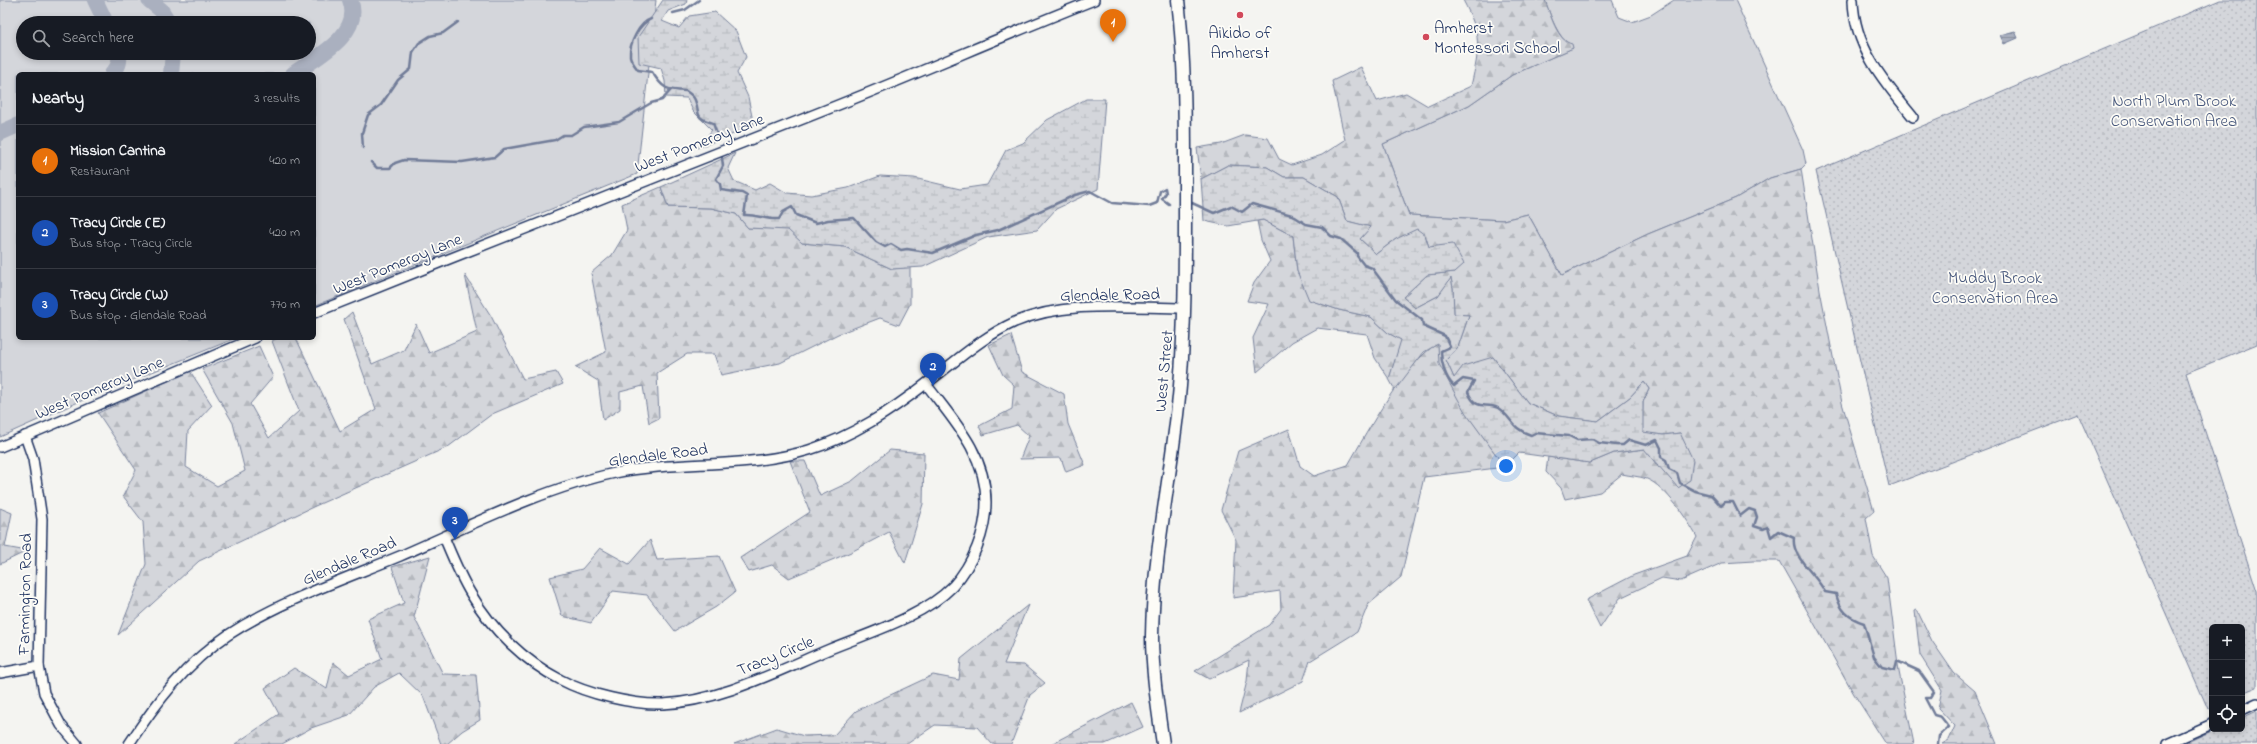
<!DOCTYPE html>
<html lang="en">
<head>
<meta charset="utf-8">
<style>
	:root { --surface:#171b24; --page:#20242c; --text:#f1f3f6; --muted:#9ea1a6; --line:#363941; --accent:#d1495b }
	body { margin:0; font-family:"Indie Flower",sans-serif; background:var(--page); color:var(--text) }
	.controls { position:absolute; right:12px; bottom:12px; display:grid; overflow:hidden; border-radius:6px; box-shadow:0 2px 6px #0003 }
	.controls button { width:36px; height:36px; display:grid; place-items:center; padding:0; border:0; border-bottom:1px solid var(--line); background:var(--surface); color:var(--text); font:20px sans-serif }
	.you { position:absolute; left:1506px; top:466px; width:14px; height:14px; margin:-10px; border:3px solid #fff; border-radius:50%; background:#1a73e8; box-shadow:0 0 0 6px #1a73e833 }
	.badge { display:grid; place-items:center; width:26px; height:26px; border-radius:50%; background:var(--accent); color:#fff; font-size:13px; font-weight:700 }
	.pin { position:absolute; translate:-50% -33px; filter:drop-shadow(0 1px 2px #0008) }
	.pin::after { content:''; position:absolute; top:21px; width:14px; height:12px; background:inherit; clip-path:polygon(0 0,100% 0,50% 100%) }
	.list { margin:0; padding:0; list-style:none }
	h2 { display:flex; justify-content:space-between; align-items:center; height:52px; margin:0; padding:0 16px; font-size:17px }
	h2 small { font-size:13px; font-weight:400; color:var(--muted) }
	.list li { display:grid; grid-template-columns:26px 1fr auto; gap:12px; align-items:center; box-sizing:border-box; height:72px; padding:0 16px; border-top:1px solid var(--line) }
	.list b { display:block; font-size:15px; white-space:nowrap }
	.list p { margin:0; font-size:13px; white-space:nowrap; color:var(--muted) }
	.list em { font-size:13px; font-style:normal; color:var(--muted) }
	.icon { flex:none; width:22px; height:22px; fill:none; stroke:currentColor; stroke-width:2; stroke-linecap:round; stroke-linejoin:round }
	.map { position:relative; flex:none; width:2257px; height:744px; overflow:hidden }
	.search { position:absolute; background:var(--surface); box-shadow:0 2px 6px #0003; left:16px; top:16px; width:300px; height:44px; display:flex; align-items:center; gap:10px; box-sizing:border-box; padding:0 14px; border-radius:22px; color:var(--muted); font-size:15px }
	.panel { position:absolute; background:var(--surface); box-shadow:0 2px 6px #0003; left:16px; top:72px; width:300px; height:268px; border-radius:6px }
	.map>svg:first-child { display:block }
</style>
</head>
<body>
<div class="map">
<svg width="2257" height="744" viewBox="0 0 2257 744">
	<defs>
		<pattern id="forest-firs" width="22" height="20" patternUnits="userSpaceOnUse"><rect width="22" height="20" fill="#d4d6db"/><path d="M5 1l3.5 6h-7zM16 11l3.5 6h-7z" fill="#b5b8be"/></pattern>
		<pattern id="wetland-marsh" width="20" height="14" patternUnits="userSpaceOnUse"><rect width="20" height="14" fill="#d4d6db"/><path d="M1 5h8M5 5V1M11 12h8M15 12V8" fill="none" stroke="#b5b8be"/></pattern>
		<pattern id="park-dots" width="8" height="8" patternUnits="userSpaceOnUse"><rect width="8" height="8" fill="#d4d6db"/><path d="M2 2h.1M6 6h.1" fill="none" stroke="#b5b8be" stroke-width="1.8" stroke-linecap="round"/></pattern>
		<pattern id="water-rules" width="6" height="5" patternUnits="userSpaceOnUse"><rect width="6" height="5" fill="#aab0bf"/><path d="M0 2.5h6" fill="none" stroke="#8a909e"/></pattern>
	</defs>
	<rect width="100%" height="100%" fill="#f4f4f1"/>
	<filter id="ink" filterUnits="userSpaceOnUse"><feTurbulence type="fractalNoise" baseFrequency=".025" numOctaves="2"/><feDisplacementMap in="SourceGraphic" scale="8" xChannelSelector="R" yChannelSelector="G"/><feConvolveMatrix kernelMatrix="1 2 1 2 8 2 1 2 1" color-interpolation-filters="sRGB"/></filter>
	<g filter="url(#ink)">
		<!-- grass -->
		<g fill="#d4d6db" stroke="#78829c" fill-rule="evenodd">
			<path d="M0,0H656L637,174L314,306V74H18V338H236L76,403L0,437ZM23,23H309V53H23Z"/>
			<path d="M1545,0H1612L1619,17L1632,22L1651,15L1674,0H1735L1803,150L1806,164L1801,169L1770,178L1736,198L1648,234L1562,275L1528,214L1503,220L1409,215L1383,144L1469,105L1512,75L1573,48C1557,37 1551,17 1545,0Z"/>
		</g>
		<!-- forest -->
		<g fill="url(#forest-firs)" stroke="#78829c">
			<path d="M1463,0H1545C1550,13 1557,41 1572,44L1573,48L1512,75L1469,105L1383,144L1409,215L1503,220L1528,214L1562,275L1648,234L1736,198L1770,178L1801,169L1820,290L1842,403L1874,511L1866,518L1873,556L1887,578L1899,672L1914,744H1886L1854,694L1779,561H1753L1722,563L1681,581L1662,578L1620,598L1600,628L1586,600L1634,575L1687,556L1697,537C1687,519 1666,487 1647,479C1639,476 1630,476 1622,474L1600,492L1565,499L1561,488L1546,472L1548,457L1590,463L1614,453L1645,449L1659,468L1680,433L1663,435L1642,433L1643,402L1649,389L1644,382L1630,397L1598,421L1558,416L1528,403L1493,357L1454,378L1446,360L1458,347L1469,315H1454L1453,288L1451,279L1438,296L1415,308L1403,297L1427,275L1455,272L1463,264L1429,247L1425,235L1396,239L1376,254L1360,239L1370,227L1347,221L1338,197L1304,177H1284L1267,167L1228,165L1201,179L1197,148L1221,144L1245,135L1268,138L1279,159L1292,165L1322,155L1345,140L1332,81L1361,67L1377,101L1406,93L1428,106L1471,86C1480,47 1482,36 1463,0Z"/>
			<polygon points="661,187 668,207 711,208 736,214 748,228 788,229 802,243 845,247 892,269 910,267 910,304 899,325 880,318 838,334 780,363 721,375 714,354 687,354 657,373 659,418 649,423 643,386 620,392 620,409 603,420 598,381 575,367 606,352 591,273 612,255 627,230 622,204"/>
			<polygon points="1263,220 1293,236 1297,271 1310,300 1339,310 1371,317 1388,333 1402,340 1389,379 1375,358 1367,334 1317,328 1292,342 1257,372 1253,338 1269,304 1247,301 1254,283 1270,261 1261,240 1257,221"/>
			<polygon points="465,275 491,316 523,379 556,372 563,384 492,414 448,447 315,506 199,561 118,635 146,564 143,522 123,496 136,470 98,413 190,371 212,405 188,431 186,467 217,486 245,471 233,423 202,369 259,346 273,377 250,404 269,438 299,411 272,341 278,338 296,338 340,431 376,409 344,319 352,312 372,364 404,350 416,324 429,353 477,332"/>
			<polygon points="1011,335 1022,372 1064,394 1068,424 1085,465 1066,472 1061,458 1020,459 1029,436 1017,425 983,435 979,426 1012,409 1014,385 1003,375 989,345"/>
			<path d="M1438,343L1465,411L1505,467L1424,477L1401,577L1368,605L1357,632L1310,661L1303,681L1239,713L1247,681L1249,660L1209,679L1195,671L1269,625L1281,609L1280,591L1233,598L1236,540L1221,510L1238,451L1289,429L1300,466L1314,476L1348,465C1369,429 1403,365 1438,343Z"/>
			<polygon points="890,450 924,453 923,504 905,563 889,532 851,552 789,578 772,565 749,572 740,558 810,512 790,461 805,461 820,496 852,481"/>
			<polygon points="0,508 12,513 5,547 27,551 0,564"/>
			<polygon points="650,540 657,560 719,556 735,592 716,607 675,631 647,595 613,591 591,623 562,616 550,577 582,569 600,548 629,564"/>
			<polygon points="430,556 414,617 443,674 476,675 480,720 462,731 447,744 441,744 423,696 399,673 374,687 349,715 311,728 282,744 235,744 279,714 265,688 294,668 327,689 333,662 349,675 382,659 368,619 404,603 392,567"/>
			<polygon points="1028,605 1004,664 1024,665 1045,683 1030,695 1011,744 992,744 977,727 935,725 907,744 734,744 777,728 804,736 834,735 856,711 933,675 959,680 961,659"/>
			<polygon points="1917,610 1932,641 1954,673 1975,691 1997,744 1942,744 1949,740 1955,726 1938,708 1942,690 1920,655 1915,611"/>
			<polygon points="1131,702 1143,727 1105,744 1051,744"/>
		</g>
		<!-- wetland -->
		<g fill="url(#wetland-marsh)" stroke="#78829c">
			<polygon points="663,0 687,0 686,4 668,11 662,21 679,28 689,16 715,12 736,31 746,57 737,73 748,97 754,126 697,148 712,130 693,111 687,98 666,97 665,81 661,68 639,63 638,37"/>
			<polygon points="1086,99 1105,99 1098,189 1056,209 1037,230 988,237 923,267 892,269 845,247 802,243 788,230 748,228 736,214 711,208 668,207 661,187 735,153 728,168 734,181 755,190 770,183 787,193 811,195 848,188 880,176 914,178 960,189 987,185 1006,150 1023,143 1047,120"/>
			<polygon points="1228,165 1267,167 1284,177 1304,177 1338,197 1347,221 1371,227 1360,239 1376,254 1396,239 1417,229 1425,235 1429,247 1453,244 1464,264 1455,272 1427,275 1403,297 1415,308 1438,296 1451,278 1453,288 1454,314 1469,315 1458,347 1446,360 1454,378 1463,366 1493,357 1528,403 1558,416 1598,421 1630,397 1644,382 1649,389 1643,402 1643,432 1663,435 1680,433 1693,460 1690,480 1678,488 1644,449 1614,453 1590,463 1519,453 1505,467 1465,412 1439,364 1438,344 1424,352 1395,390 1389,379 1401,340 1388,333 1371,317 1339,310 1309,300 1297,271 1293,236 1263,220 1228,226 1204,221 1201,179"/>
		</g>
		<!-- park -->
		<g fill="url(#park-dots)" stroke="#78829c">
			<polygon points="2220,0 2257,0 2257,344 2186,373 2257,591 2257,687 2242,693 2242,627 2212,627 2212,707 2208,709 2078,414 1889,486 1816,171"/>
			<polygon points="2257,711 2257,744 2183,744 2216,729 2242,729 2242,718"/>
		</g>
		<!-- water -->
		<polygon fill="url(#water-rules)" stroke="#717c98" points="2015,31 2018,38 2004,44 2000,35"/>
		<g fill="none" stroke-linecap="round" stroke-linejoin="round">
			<!-- stream -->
			<g stroke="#717c98" stroke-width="2.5">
				<polyline points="673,13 685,10 699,0"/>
				<path d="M651,19C639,23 629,44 630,56C631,61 635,66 638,70L652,72C663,89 666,90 686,91C689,93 694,97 695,100C701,115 693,117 713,123L719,140"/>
				<polyline points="363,148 362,133 368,115 381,105 398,80 411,69 413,52 419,43 430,36 443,33 458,22"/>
				<path d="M722,158L723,166L716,179L720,184L721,190L742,193L747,196L744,215C756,214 766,220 779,219L783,212L792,207L796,215L816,223L828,220L854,218L876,242L885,247L891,244L901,250L907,249L933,253L976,235L998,230L1075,195L1090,191L1112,203L1149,206L1157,203L1160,191L1165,188L1166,193L1162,199L1169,204"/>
				<polyline points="371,162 377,168 390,168 395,163 404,160 462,162 495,157 504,149 555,140 563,135 571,135 584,127 619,122 651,103 662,100 671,90"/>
				<path d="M1192,203L1214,213L1231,206L1242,212L1252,204L1292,215L1306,224L1322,227L1331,236L1341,239L1357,253V256L1364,265L1372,268L1396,300L1422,320L1423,326L1445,336L1450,347L1441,351C1441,362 1445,378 1454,386L1463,379L1474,381L1468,392C1477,413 1486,401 1498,408C1513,418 1510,428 1531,435L1535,433L1569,436L1577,440L1592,439L1599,443L1617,445H1623L1629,440L1646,445L1657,440L1661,448V457L1666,460L1669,469L1677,473L1680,483L1695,491L1711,495L1721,506L1725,502H1733L1740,516L1749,509L1755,511L1757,517L1754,526L1763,529L1768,527L1771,537L1778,531L1794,538C1791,557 1817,575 1825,592L1836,594C1840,610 1848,618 1864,623L1874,657L1882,667L1895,670L1897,661L1919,671L1934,692L1930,698H1925L1934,715L1941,717L1949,727L1939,736L1938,744"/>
			</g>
			<!-- river -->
			<g stroke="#aab0bf" stroke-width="16">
				<polyline points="95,0 106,23"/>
				<polyline points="149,0 161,10 169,23"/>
				<path d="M112,74C118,67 121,62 118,53"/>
				<polyline points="171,74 173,53"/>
				<path d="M293,74C315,58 364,34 350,0"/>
				<polyline points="0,133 18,125"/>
			</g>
			<!-- minor casing -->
			<g stroke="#1b2f5e" stroke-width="12">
				<g id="minor">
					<path d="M1853,0C1854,47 1884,82 1913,117"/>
					<path d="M314,313C485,244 657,177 828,109C917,74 1005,35 1094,0"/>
					<polyline points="25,436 33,459 42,519 39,666 44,693 61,725 77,744"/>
					<polyline points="0,447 255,338"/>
					<path d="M444,537C452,556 460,576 471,594C492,630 524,661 561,680C587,694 633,705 663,704C721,701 777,671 830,649C869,633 923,617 953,586C973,564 986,532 986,502C986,454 953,420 926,384"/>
					<polyline points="0,673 39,666"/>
					<polyline points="2242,710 2257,703"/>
					<path d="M129,744C156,703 186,663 228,635C280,601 342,580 400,556C467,527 544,488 615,473C679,460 746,469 809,450C853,436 891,411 927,383C955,362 982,337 1015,322C1067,300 1129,308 1185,308"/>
					<polyline points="2167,744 2212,724"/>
				</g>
			</g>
			<!-- secondary casing -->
			<g stroke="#1b2f5e" stroke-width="15">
				<path id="secondary" d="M1163,744C1158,709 1152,672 1152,636C1153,552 1173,469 1180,386C1185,327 1185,269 1185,210C1185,139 1186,70 1178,0"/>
			</g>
			<!-- minor -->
			<use href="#minor" stroke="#fdfcf7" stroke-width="9"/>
			<!-- secondary -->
			<use href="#secondary" stroke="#fdfcf7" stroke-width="12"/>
		</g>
	</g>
	<!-- markers -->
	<g fill="#d1495b" stroke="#fdfcf7" stroke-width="1.5">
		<circle cx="1240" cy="15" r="4"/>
		<circle cx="1426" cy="37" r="4"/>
	</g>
	<g text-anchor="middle" stroke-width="3.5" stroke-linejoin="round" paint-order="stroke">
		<!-- poi labels -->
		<g font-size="17" fill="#1b2f5e" stroke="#fdfcf7" text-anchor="start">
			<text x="1434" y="33">Amherst<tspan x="1434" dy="20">Montessori School</tspan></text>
			<text x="1240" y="38" text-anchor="middle">Aikido of<tspan x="1240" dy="20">Amherst</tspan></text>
		</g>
		<!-- park labels -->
		<g font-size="17" fill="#49597d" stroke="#fdfcf7">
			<text x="2174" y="106">North Plum Brook<tspan x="2174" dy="20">Conservation Area</tspan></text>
			<text x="1995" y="283">Muddy Brook<tspan x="1995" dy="20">Conservation Area</tspan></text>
		</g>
		<!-- street labels -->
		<g font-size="17" fill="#1b2f5e" stroke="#fdfcf7">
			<text transform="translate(699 142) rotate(-21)" y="6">West Pomeroy Lane</text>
			<text transform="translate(397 263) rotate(-22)" y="6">West Pomeroy Lane</text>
			<text transform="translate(1110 294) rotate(-1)" y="6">Glendale Road</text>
			<text transform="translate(1163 371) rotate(-85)" y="6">West Street</text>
			<text transform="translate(99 387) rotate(-23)" y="6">West Pomeroy Lane</text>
			<text transform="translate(658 454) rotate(-7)" y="6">Glendale Road</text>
			<text transform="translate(349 560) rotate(-23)" y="6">Glendale Road</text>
			<text transform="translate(24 594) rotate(-89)" y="6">Farmington Road</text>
			<text transform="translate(775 655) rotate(-22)" y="6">Tracy Circle</text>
		</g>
	</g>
</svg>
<div class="controls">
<button>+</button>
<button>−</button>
<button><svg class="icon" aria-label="locate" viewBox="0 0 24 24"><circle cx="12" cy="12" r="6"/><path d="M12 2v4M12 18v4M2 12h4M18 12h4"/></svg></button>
</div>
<div class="you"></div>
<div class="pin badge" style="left:1113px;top:42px;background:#e8710a">1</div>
<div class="pin badge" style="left:933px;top:386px;background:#1a4fb4">2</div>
<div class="pin badge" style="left:455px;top:540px;background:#1a4fb4">3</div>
<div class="search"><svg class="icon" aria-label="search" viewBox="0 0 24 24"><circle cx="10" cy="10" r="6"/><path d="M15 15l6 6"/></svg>Search here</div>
<section class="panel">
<h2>Nearby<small>3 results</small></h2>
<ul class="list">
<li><span class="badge" style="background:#e8710a">1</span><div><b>Mission Cantina</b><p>Restaurant</p></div><em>420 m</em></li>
<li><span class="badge" style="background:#1a4fb4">2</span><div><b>Tracy Circle (E)</b><p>Bus stop · Tracy Circle</p></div><em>420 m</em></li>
<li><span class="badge" style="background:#1a4fb4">3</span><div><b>Tracy Circle (W)</b><p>Bus stop · Glendale Road</p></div><em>770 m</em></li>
</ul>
</section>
</div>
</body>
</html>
